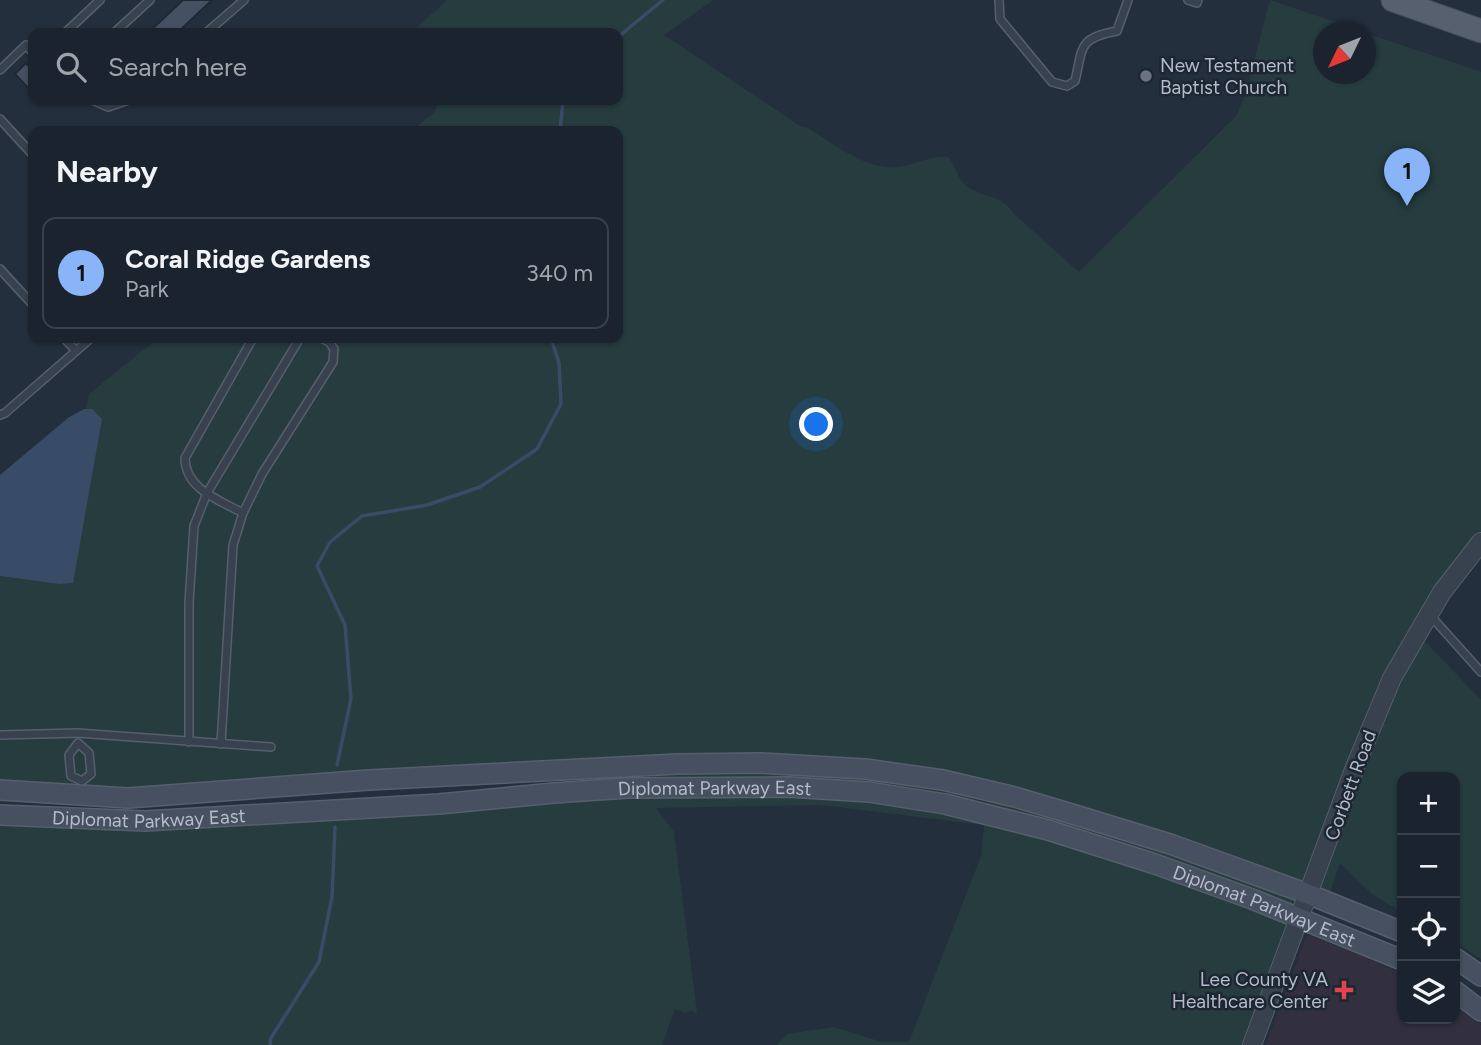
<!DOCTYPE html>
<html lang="en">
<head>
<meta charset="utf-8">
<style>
	:root { --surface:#1b232e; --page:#242b36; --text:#f1f3f6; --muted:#a0a4aa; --line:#39404a; --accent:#8ab4f8 }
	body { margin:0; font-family:Figtree,sans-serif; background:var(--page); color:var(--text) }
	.controls { position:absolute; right:21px; bottom:21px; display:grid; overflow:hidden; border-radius:14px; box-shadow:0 2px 5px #0004 }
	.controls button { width:63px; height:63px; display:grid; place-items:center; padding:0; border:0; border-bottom:2px solid var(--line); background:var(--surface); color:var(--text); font:35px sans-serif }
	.compass { position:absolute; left:1313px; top:21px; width:63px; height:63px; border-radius:50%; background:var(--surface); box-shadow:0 2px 5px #0004; rotate:227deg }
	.you { position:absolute; left:817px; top:425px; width:24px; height:24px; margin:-18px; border:5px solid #fff; border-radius:50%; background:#1a73e8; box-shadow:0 0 0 10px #1a73e833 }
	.badge { display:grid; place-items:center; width:46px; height:46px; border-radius:50%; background:var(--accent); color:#111; font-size:23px; font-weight:700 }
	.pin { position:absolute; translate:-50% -58px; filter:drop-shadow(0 2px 4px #0008) }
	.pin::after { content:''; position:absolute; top:37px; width:24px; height:21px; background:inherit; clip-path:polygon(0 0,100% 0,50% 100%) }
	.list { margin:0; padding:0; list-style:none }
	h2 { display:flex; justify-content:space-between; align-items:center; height:91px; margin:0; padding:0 28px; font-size:30px }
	h2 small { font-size:23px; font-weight:400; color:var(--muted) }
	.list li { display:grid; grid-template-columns:46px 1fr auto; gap:21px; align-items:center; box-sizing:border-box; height:112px; margin:0 14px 14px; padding:0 14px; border:2px solid var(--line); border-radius:14px }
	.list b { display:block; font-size:26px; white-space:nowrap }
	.list p { margin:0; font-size:23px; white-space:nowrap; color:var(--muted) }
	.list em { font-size:23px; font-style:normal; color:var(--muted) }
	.icon { flex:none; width:38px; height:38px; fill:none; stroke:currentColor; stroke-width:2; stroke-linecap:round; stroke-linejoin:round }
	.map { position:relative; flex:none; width:1481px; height:1045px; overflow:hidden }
	.search { position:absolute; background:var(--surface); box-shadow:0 2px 5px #0004; left:28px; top:28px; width:595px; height:77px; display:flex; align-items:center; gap:18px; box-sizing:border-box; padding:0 24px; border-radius:14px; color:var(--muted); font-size:26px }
	.panel { position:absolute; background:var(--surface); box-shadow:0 2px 5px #0004; left:28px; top:126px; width:595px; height:217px; border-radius:14px }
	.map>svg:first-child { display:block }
</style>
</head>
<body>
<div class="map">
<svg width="1481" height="1045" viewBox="0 0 1481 1045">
	<rect width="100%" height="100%" fill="#242f3e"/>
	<!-- medical -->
	<polygon fill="#32303f" points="1307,935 1361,955 1402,974 1402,1019 1455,1019 1455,1006 1481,1025 1481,1045 1266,1045"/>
	<!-- green -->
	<g fill="#263c3f">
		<path d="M447,0H713L664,35L800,126L808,128C836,145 865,170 899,167C916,165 931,155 948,157C955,165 958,180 966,186C984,199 1000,193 1014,214L1079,272L1236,116L1245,96L1270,0L1362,31L1324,32V74H1366V33L1481,72V532L1454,565L1304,885L866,762L166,790L0,783V576L59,584L92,409H86L89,394L158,338H618V131H411L435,112L437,106L433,100H618V33H411Z"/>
		<polygon points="1422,638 1481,700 1481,959 1455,942 1455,777 1402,777 1402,912 1373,895 1340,863 1329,895 1317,890 1384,711"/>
		<polygon points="760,770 864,776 976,795 973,804 654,781 653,772"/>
		<path d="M788,793C830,797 874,798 915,806C1044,829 1167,876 1289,922L1245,1045H777L787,1034L834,1027L882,1042H909L981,856L984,825L821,805L656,808L674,832L697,1013L691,1011L685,1013L675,1009L662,1045H0V822L554,799Z"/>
		<polygon points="989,798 1168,851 1299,898 1295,909 986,807"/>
	</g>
	<!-- water -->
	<polygon fill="#394c67" points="84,409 92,409 102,419 73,583 59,584 0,576 0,475 68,418"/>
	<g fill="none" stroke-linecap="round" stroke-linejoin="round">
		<!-- stream -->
		<g stroke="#394c67" stroke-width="3.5">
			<polyline points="618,37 663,0"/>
			<polyline points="560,131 563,100"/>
			<polyline points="337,765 351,699 345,625 317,566 330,542 362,516 427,505 480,487 537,449 561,404 559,363 551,338"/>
			<polyline points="270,1045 271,1038 319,962 332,897 335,827"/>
		</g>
	</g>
	<!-- building -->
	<g fill="#455162" stroke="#1f2835" stroke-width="2">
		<polygon points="183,0 212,0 177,33 148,33"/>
		<polygon points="26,63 33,71 33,93 15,74"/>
	</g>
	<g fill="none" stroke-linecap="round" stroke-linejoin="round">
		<!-- service casing -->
		<g stroke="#565f6c" stroke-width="10">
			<g id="service">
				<path d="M999,0L1000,19L1052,82L1067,86L1075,81C1083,47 1078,38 1117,31L1128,0"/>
				<polyline points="1188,0 1197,3 1198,0"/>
				<polyline points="65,33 100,0"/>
				<polyline points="114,33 150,0"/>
				<polyline points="206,33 244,0"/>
				<polyline points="0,70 26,45 33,53"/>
				<polyline points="92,100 108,107 129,100"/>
				<polyline points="0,119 33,155"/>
				<polyline points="0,269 33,305"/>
				<polyline points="64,338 76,351"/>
				<polyline points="0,415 5,413 91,338"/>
				<path d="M243,513C219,500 185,489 185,458L253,338"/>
				<polyline points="1429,614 1481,672"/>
				<polyline points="0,735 78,733 271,747"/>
				<polyline points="189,742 189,603 194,526 207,493 300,338"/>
				<polygon points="78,743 89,753 91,774 82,781 71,776 69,755"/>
				<polyline points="221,744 233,545 243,513 262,474 333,362 334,349 329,342 321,338"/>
			</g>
		</g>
		<!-- tertiary casing -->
		<g stroke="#565f6c" stroke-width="20">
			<polyline id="tertiary" points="1252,1045 1355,767 1392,678 1442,592 1481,542"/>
		</g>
		<!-- secondary casing -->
		<g stroke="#565f6c" stroke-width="22">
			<g id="secondary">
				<polyline points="0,790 128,798 369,780 678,764 760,763 865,769 943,780 1015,797 1072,814 1170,844 1308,894 1402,932"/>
				<path id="s1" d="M0,815L145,821L439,804L554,793L627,788L789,787L869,792L945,804L1048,830L1155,864L1252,899L1402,960"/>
				<polyline points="1455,958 1481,976"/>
				<polyline points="1455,991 1481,1011"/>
			</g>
		</g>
		<!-- primary casing -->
		<g stroke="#414a57" stroke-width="25">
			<polyline id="primary" points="1393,0 1481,31"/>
		</g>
		<!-- service -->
		<use href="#service" stroke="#38414e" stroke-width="7"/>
		<!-- tertiary -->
		<use href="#tertiary" stroke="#38414e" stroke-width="18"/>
		<!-- secondary -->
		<use href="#secondary" stroke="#465061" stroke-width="19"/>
		<!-- primary -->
		<use href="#primary" stroke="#56606e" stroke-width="23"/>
	</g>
	<!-- markers -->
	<circle fill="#6b7280" stroke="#1d2633" stroke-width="2.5" cx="1146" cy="76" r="7"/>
	<path fill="#e0444e" stroke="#1d2633" stroke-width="2.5" d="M1340.5 979.5h7v7h7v7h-7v7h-7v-7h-7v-7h7z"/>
	<g text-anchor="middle" stroke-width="5" stroke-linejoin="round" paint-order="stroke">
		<!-- poi labels -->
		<g font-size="19" fill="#b4bcc9" stroke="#1d2633" text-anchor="start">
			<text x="1160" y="72">New Testament<tspan x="1160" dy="22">Baptist Church</tspan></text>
			<text x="1328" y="986" text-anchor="end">Lee County VA<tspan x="1328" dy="22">Healthcare Center</tspan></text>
		</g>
		<!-- street labels -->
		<g font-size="19" fill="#b4bcc9" stroke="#1d2633">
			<text transform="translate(1350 785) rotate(-70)" y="7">Corbett Road</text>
			<text dy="7" stroke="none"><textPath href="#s1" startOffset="716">Diplomat Parkway East</textPath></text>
			<text dy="7" stroke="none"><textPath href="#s1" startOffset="149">Diplomat Parkway East</textPath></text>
			<text dy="7" stroke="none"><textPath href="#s1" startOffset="1283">Diplomat Parkway East</textPath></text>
		</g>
	</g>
</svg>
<div class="controls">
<button>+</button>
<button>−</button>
<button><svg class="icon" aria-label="locate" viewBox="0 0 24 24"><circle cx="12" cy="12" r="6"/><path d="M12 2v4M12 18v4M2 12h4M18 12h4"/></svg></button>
<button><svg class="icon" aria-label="layers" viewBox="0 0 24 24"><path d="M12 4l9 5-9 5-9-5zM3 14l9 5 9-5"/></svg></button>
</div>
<svg class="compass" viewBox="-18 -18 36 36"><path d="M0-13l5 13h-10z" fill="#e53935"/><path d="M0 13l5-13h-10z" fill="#a0a4aa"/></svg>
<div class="you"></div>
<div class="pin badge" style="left:1407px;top:206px">1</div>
<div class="search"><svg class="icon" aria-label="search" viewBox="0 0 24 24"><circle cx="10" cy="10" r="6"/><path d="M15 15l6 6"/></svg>Search here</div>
<section class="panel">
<h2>Nearby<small></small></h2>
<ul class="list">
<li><span class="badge">1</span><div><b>Coral Ridge Gardens</b><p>Park</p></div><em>340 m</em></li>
</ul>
</section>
</div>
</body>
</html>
